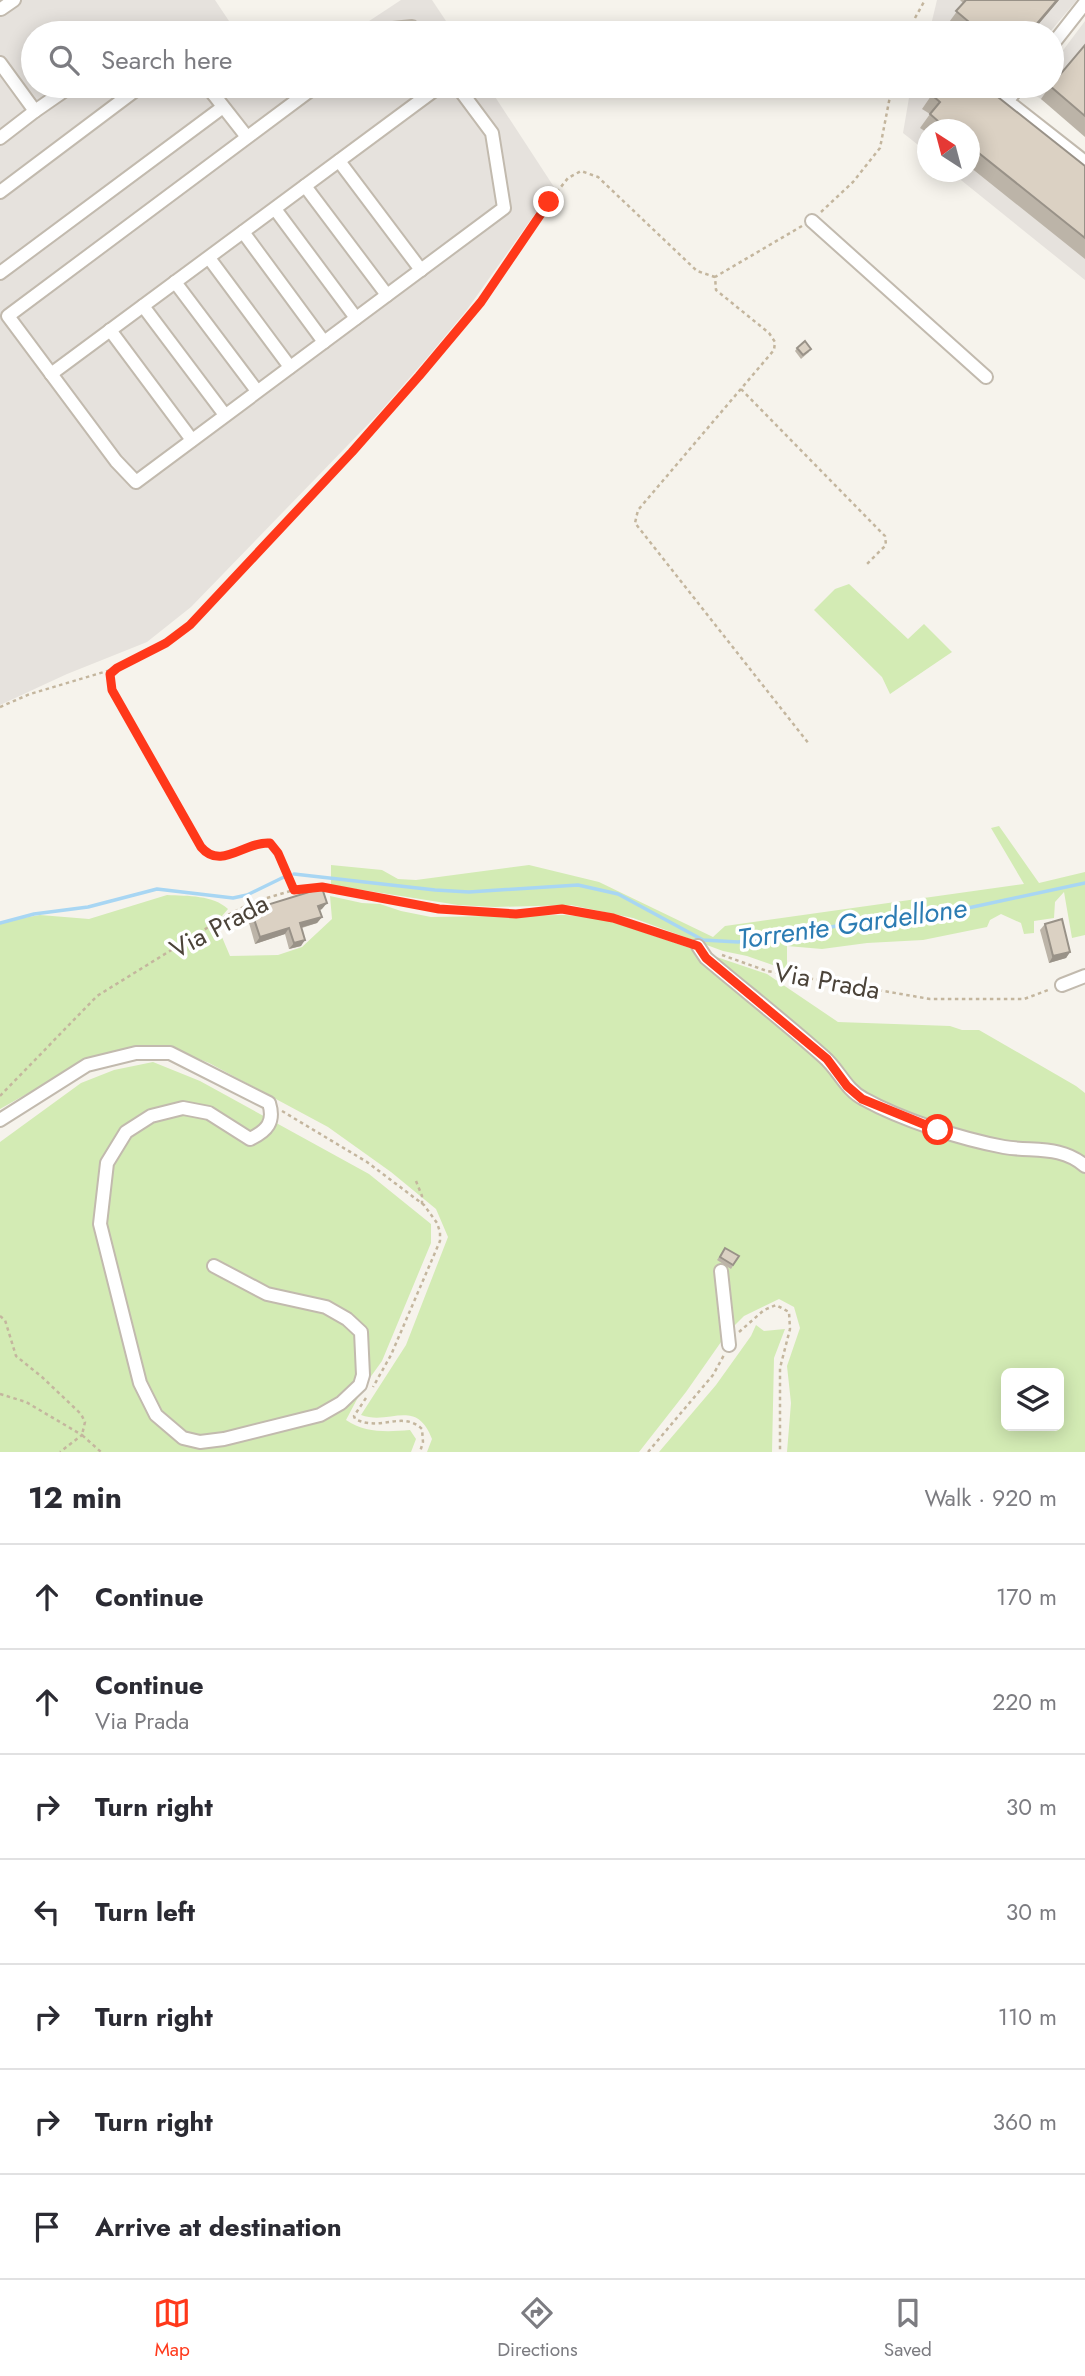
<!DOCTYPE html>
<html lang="en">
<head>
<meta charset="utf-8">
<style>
	:root { --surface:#fff; --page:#f7f7f7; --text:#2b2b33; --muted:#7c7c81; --line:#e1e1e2; --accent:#ff381a }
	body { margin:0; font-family:Jost,sans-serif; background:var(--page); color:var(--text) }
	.controls { position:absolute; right:21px; bottom:21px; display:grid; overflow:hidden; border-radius:10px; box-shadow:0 4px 18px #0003 }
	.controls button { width:63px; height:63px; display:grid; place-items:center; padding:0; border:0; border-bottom:2px solid var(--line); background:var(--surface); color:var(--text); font:35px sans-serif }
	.compass { position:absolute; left:917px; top:119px; width:63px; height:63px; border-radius:50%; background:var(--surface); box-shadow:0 4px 18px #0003; rotate:324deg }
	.stop { position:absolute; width:21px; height:21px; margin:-16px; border:5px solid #ff381a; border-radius:50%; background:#fff }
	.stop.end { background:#ff381a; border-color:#fff; box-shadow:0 2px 7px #0008 }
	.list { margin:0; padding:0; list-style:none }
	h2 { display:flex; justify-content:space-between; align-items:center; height:91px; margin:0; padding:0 28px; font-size:30px }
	h2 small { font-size:23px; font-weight:400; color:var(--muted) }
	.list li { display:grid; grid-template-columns:46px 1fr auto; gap:21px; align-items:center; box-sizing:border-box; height:105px; padding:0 28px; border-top:2px solid var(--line) }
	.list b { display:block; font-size:26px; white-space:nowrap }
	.list p { margin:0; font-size:23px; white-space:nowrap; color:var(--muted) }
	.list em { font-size:23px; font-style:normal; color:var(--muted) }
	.icon { flex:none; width:38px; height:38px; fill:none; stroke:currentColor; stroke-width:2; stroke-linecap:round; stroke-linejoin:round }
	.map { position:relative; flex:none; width:1085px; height:1452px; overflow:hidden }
	.search { position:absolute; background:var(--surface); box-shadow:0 4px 18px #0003; left:21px; right:21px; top:21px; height:77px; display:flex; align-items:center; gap:18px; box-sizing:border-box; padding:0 24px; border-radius:38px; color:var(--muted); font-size:26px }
	.sheet { height:826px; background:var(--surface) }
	nav { display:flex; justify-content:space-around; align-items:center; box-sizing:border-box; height:98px; border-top:2px solid var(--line); background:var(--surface); font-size:19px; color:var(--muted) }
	nav a { display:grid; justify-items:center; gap:4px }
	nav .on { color:var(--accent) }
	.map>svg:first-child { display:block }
</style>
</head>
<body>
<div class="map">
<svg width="1085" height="1452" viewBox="0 0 1085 1452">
	<rect width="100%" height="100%" fill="#f6f3ec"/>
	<!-- industrial -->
	<g fill="#e6e2dd">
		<polygon points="0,0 215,0 237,33 33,33 33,86 488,86 554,187 466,311 426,359 379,413 191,607 147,642 67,674 0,705"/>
		<polygon points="401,0 432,0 454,33 351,33"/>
		<polygon points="937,0 1077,0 1049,33 942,33 931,25"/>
		<polygon points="1085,21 1085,131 1031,92 1036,86 1052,86 1052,65"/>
		<polygon points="911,86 976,86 1085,170 1085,280 951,172 970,172 970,130 928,130 927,152 903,133"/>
	</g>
	<!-- green -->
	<g fill="#d3ebb4" fill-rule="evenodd">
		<polygon points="849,584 908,639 924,624 952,652 890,694 882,677 814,610 835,589"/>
		<polygon points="999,826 1039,883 1085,872 1085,935 1072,938 1064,892 1055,902 1054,918 1034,921 1034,933 1024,934 1021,923 1001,914 990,920 987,927 923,940 867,943 822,949 787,946 787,970 747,956 723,951 633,918 571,905 495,907 458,905 331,885 331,865 382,870 398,879 416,880 529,865 599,882 713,937 725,926 1024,884 991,828"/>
		<path d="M167,895C188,896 213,895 228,909L216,923L230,956L278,955L302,947L332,919L330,896L362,903L380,904L401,911L431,917L565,915L604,919L767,974L838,1022L950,1026L962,1030H979L1076,1086L1085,1093V1452H787L791,1403L787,1366L800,1328L794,1307L779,1299L744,1316L728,1332L686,1392L639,1452H427L432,1439C416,1397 390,1426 361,1415L406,1345L448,1237L436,1209L391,1172L328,1127L209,1063L163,1045L147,1047L78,1065L0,1109V922L40,915L89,919ZM1006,1373H1059V1426H1006Z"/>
		<path d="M153,1062L200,1081L369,1174L431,1224V1243L382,1361L364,1386L346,1420C365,1433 387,1432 410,1430L416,1439L411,1452H0V1142L81,1083L114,1070Z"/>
		<polygon points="756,1325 764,1331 785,1329 774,1358 772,1452 659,1452 716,1385 751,1336"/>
	</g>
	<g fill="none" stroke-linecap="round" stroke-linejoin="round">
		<!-- stream -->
		<g stroke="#a8d6f3" stroke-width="3.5">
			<polyline points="294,874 435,890 469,892 578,885 618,894 703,940 738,942 880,919 968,908 1085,883"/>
			<polyline points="0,923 34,914 88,907 157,889 233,898 247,895 284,877"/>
		</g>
		<!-- minor casing -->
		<g stroke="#c2baae" stroke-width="16">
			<g id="minor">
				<polyline points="1,9 14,0"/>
				<polyline points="908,29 912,33"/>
				<polyline points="387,33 393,29 412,27 417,33"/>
				<polyline points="921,33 928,33"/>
				<polyline points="1052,45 1085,3"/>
				<polyline points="0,63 35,111 71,86"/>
				<polyline points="207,86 247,137"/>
				<polyline points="316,86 8,316 116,461 136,482 504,208 492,133 457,86"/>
				<polyline points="988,86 1085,162"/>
				<polyline points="1007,101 1020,86"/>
				<polyline points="0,138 35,111"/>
				<polyline points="339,161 421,270"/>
				<polyline points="305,186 387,295"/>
				<polyline points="0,192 141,86"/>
				<polyline points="275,209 356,318"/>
				<polyline points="812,221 986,377"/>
				<polyline points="243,232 324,342"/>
				<polyline points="209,258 290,367"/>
				<polyline points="0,273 223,107"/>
				<polyline points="175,282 257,391"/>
				<polyline points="143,306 225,415"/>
				<polyline points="110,330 192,440"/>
				<polyline points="51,374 440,86"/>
				<path d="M698,946L706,958C745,991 786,1023 824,1057C839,1070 846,1090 864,1099C902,1120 961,1139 1004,1147C1033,1152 1061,1145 1085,1166"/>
				<polyline points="1062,985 1085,976"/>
				<path d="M0,1120L87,1065L136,1053H170L269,1103C275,1122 267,1131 250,1139L209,1113L183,1108L151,1116L126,1132L107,1163L100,1224L140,1383L156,1415L183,1438L200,1442L224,1439L320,1415L341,1403L360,1385L363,1375L361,1332L347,1319L326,1307L267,1294L214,1266"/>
				<polyline points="721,1271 729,1345"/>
			</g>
		</g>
		<!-- path -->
		<g stroke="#c4b69e" stroke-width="2.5" stroke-dasharray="3.5 3.5" stroke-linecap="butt">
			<polyline points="915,18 925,0"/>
			<polyline points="821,212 853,182 880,148 892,86"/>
			<polyline points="802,226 715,277 716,290 769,333 775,342 774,350 638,510 635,523 809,744"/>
			<polyline points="741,389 885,536 886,545 865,566"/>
			<polyline points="0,707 30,694 114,669"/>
			<path d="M294,890L278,853L270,843C248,841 227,866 206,853L112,690L110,674L117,668L166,643L190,625L352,452L419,376L481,302L549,202L568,178L581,171L598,177L697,271L715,277"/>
			<polyline points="722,955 767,971 930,999 1024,999 1051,989"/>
			<polyline points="0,1096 97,996 228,915 253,902 294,890 322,887 439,909 516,914 562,909 613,918 686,942"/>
			<polyline points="282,1111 367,1162 424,1205 437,1223 440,1232 440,1241 391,1355 373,1387"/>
			<polyline points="416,1181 422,1196 422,1204"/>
			<polyline points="0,1316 5,1320 16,1356 42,1377 81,1414 85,1422 82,1435 101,1452"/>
			<polyline points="739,1332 764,1310 776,1305 789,1312 790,1329 780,1368 780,1452"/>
			<polyline points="0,1394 26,1402 82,1435 60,1452"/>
			<path d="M366,1398L354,1416L355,1419C381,1432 402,1410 422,1429L423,1442L420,1452"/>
			<polyline points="648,1452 713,1375 724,1355"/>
		</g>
		<!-- minor -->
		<use href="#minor" stroke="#fff" stroke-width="12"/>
	</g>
	<!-- wall -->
	<g fill="#bcb4a8">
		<polygon points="960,0 1059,0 1031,33 957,33 947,25 963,3"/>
		<polygon points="1085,45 1085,137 1041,99 1050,86"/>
		<polygon points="927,86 984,86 1085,166 1085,259 970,167 970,130 928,130 928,133 920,128 930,114 922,109 931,96 924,90"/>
		<polygon points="797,348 809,352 801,359 795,351"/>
		<polygon points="322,909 320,910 322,917 317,923 302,928 301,946 289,949 285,934 255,944 247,916 251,910"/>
		<polygon points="1045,924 1070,952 1066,958 1049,963 1040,930"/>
		<polygon points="725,1248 739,1256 731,1269 717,1260"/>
	</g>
	<!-- shaded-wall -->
	<g fill="#999288">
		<polygon points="1057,0 1059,0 1031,33 1029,33"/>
		<polygon points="327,903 322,909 314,912 318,906"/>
		<polygon points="322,917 317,923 296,929 300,923"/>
		<polygon points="289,928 285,934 255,944 260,937"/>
		<polygon points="305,940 301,946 289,949 294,943"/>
		<polygon points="1070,952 1066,958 1049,963 1053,956"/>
	</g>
	<!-- building -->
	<g fill="#dbd1c3" stroke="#999288" stroke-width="2">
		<polygon points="966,0 1057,0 1029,33 982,33 956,11"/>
		<polygon points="1085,45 1085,116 1050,86 1052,86 1052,84"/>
		<polygon points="939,86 984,86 1085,166 1085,238 970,146 970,130 948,130 930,114 940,102 932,95"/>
		<polygon points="805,341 811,349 803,355 797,348"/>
		<polygon points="322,888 327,903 318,906 322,917 300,923 305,940 294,943 289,928 260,937 251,910"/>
		<polygon points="1062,919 1070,952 1053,956 1045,924"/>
		<polygon points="725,1248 739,1256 733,1265 720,1257"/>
	</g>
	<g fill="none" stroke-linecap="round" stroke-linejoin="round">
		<!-- route -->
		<path stroke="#ff381a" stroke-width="9" d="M549,202L481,302L419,376L352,452L190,625L166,643L117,668L110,674L112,690L201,847C221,871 245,841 270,843L278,853L294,890L322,887L439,909L516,914L562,909L613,918L698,946L706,958L827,1059L847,1086L862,1099L938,1130"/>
	</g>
	<g text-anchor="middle" stroke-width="7" stroke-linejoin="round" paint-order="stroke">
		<!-- street labels -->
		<g font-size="26" fill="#4b4339" stroke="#fff">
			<text transform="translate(219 926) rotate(-28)" y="9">Via Prada</text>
			<text transform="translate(827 981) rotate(10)" y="9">Via Prada</text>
		</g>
		<!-- water labels -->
		<g font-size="28" font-style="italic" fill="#2c7cb3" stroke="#fff">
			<text transform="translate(852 923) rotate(-8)" y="10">Torrente Gardellone</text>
		</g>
	</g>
</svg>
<div class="controls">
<button><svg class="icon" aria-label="layers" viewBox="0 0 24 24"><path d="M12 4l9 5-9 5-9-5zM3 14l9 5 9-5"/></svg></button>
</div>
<svg class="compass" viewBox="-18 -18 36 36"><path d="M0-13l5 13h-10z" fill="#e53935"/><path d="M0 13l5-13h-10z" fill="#7c7c81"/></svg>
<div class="stop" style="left:938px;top:1130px"></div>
<div class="stop end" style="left:549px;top:202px"></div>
<div class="search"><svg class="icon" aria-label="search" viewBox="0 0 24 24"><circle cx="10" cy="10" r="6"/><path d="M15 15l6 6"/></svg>Search here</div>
</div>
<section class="sheet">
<h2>12 min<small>Walk · 920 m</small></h2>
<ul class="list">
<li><svg class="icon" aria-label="ahead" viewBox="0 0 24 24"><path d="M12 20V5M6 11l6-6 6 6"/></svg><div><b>Continue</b></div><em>170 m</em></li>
<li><svg class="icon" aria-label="ahead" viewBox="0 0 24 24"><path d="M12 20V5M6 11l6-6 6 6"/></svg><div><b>Continue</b><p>Via Prada</p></div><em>220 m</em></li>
<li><svg class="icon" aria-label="right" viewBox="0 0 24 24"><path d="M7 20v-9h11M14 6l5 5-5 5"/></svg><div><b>Turn right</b></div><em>30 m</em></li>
<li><svg class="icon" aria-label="left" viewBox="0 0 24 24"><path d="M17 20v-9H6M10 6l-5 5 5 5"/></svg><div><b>Turn left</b></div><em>30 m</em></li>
<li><svg class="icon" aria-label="right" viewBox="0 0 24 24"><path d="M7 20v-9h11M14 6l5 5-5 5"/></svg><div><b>Turn right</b></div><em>110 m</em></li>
<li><svg class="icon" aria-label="right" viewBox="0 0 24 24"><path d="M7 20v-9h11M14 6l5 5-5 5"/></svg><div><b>Turn right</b></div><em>360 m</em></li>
<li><svg class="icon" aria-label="arrive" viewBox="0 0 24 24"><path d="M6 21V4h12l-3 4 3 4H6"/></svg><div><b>Arrive at destination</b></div></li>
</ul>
</section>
<nav>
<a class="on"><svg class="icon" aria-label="map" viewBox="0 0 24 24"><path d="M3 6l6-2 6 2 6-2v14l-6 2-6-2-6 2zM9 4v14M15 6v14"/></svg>Map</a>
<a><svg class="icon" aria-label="directions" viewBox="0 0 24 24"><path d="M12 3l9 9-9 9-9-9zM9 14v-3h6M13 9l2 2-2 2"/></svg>Directions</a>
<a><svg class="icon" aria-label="saved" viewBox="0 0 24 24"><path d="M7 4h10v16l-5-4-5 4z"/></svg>Saved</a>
</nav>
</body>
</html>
